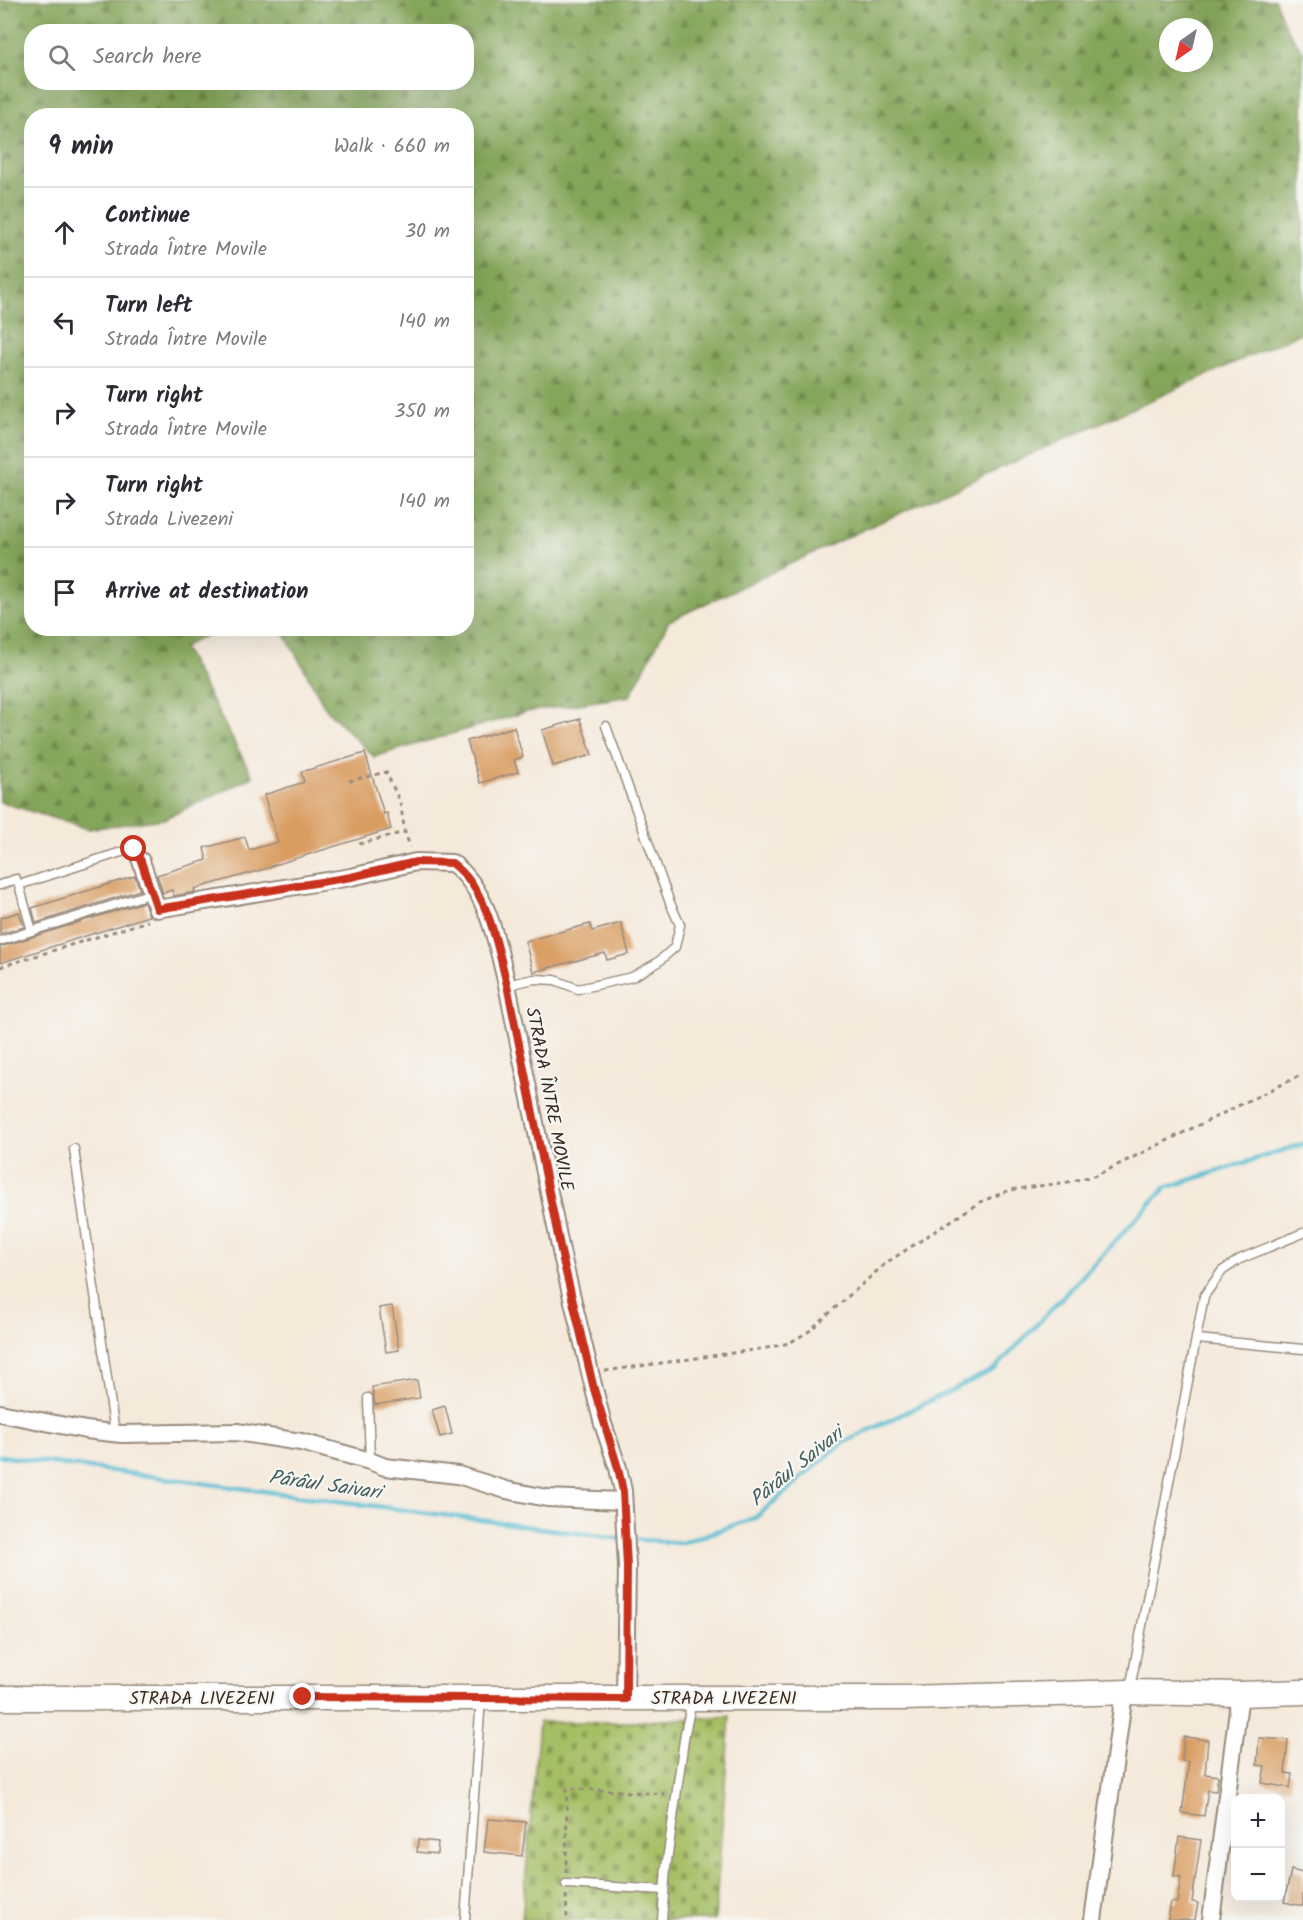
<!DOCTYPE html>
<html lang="en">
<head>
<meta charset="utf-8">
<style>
	:root { --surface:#fff; --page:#f7f7f7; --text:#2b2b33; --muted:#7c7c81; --line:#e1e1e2 }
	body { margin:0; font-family:Kalam,sans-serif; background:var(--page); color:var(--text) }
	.controls { position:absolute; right:18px; bottom:18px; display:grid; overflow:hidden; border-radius:12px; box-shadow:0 6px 24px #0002 }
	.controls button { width:54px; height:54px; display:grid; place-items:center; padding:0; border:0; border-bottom:2px solid var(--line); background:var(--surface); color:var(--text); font:30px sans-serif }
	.compass { position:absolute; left:1159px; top:18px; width:54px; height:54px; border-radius:50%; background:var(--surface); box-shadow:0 6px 24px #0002; rotate:214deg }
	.stop { position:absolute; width:18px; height:18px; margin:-14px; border:4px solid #c8321e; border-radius:50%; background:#fff }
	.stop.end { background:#c8321e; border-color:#fff; box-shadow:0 2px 6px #0008 }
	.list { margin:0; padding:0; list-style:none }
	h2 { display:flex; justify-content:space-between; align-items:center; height:78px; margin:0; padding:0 24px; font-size:26px }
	h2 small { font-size:20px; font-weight:400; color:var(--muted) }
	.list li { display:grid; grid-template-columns:39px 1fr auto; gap:18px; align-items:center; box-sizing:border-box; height:90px; padding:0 24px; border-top:2px solid var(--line) }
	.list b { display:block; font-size:22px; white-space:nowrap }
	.list p { margin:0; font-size:20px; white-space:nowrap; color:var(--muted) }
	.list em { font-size:20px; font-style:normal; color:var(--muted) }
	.icon { flex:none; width:33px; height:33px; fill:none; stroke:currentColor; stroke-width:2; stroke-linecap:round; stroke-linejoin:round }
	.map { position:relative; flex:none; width:1303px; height:1920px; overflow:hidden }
	.search { position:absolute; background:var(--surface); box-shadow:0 6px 24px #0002; left:24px; top:24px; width:450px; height:66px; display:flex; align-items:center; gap:15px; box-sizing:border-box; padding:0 21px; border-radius:24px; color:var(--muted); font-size:22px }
	.panel { position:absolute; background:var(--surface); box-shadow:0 6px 24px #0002; left:24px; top:108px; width:450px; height:528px; border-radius:24px }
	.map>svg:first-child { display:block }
</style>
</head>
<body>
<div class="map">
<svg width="1303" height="1920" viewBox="0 0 1303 1920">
	<defs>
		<pattern id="forest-firs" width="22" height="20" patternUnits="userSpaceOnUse" patternTransform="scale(1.5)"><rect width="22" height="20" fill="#84a65a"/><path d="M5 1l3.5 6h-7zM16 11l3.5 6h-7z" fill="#6d874a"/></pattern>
		<pattern id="cemetery-stones" width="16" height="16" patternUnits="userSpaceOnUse" patternTransform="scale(1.5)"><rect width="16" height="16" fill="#a5bf65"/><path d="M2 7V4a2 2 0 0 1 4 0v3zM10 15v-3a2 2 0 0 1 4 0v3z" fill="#889b53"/></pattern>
	</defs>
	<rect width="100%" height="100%" fill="#f6f6f2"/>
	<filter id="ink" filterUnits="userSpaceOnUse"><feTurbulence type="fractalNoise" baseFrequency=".0167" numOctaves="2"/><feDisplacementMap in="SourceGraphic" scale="12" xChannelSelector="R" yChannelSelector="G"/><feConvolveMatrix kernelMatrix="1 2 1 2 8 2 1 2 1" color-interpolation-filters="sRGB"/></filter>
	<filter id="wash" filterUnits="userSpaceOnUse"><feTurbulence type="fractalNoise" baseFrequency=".008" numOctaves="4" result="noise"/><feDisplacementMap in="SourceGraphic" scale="24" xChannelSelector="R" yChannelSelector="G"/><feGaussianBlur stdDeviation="1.35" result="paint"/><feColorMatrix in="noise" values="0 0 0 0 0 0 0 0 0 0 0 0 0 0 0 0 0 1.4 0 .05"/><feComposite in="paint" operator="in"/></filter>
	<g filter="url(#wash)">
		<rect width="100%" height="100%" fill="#f5e9da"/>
		<!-- forest -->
		<path fill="url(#forest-firs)" stroke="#60683c" stroke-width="1.5" fill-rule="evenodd" d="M0,0H1275L1286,28L1303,51V332L856,533L669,621L630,696L526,712L374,757L326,709L282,629L466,628V116H32V628L218,629L183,647L253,777L164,819L88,829L0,802ZM1168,27H1204V63H1168ZM32,32H466V82H32Z"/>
		<!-- cemetery -->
		<polygon fill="url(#cemetery-stones)" stroke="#707442" stroke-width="1.5" points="730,1716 715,1920 522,1920 539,1722 629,1722"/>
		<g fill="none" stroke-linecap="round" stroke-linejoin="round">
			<!-- stream -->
			<g stroke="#54bcd1" stroke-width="4.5">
				<polyline points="0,1456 622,1539"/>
				<polyline points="630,1539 682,1543 755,1518 841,1444 995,1369 1165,1188 1303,1144"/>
			</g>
		</g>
		<g id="blocks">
			<!-- building -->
			<g fill="#d99d62">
				<polygon points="580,719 592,755 553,766 542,730"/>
				<polygon points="514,727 523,757 514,760 518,772 480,783 467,741"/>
				<polygon points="365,753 384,814 387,813 391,829 271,866 272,867 194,889 195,892 174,896 172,890 163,893 157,875 207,860 204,848 245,837 249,850 278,842 264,795 304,782 301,772"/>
				<polygon points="135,876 140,890 36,923 32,908"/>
				<polygon points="144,902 149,916 0,963 0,947"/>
				<polygon points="19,912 24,927 0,934 0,918"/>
				<polygon points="621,923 629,954 607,960 605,953 533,972 525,941 590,924 592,931"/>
				<polygon points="392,1306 399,1350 386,1352 379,1308"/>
				<polygon points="417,1380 420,1398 375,1405 372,1387"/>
				<polygon points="445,1406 452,1434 440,1437 432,1410"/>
				<polygon points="1184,1737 1208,1740 1205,1774 1218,1776 1216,1791 1208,1790 1204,1816 1182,1813 1189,1762 1182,1761"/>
				<polygon points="1259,1738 1288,1740 1285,1773 1292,1774 1290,1788 1262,1783 1265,1766 1257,1765"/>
				<polygon points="488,1819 526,1822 522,1856 484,1852"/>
				<polygon points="1179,1837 1201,1840 1192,1902 1198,1903 1195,1920 1168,1920 1171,1902 1177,1903 1181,1877 1174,1876"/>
				<polygon points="418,1840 438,1842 437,1854 417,1852"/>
				<polygon points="1291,1870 1303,1873 1303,1906 1284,1902"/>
			</g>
		</g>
	</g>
	<g filter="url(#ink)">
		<use href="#blocks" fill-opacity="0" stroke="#988a7c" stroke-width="1.5"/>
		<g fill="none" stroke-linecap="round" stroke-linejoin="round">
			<!-- lane casing -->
			<g stroke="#988a7c" stroke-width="11">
				<g id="lane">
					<polyline points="0,885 16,879 19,885"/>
					<polyline points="32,931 19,885 134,848 141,861"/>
					<polyline points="0,941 152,893"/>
					<polyline points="507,985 534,979 555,980 578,989 632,977 657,963 675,947 680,925 670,903 606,726"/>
					<polyline points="74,1149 115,1433"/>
					<polyline points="1197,1339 1303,1349"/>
					<polyline points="368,1398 370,1461"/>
					<polyline points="1130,1689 1204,1296 1222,1271 1240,1259 1303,1233"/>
					<polyline points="566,1884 664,1890"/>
					<polyline points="465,1920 481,1699"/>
					<polyline points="662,1920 666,1868 685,1733 692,1701"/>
				</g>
			</g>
			<!-- street casing -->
			<g stroke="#988a7c" stroke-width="20">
				<g id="street">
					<path d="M141,861L157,909L351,877L416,862L452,863C488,889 497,944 507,985L562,1256L594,1389L603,1424L618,1468L623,1491L627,1566L625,1699"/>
					<polyline points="0,1413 86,1430 121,1434 237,1432 301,1442 370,1461 385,1467 458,1475 506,1490 547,1498 623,1501"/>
					<polyline points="1093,1920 1124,1693"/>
					<polyline points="1211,1920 1240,1694"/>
				</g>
			</g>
			<!-- secondary casing -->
			<g stroke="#988a7c" stroke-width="27">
				<polyline id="secondary" points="0,1698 903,1698 1130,1692 1240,1694 1303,1692"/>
			</g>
			<!-- path -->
			<g stroke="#988a7c" stroke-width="3" stroke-dasharray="4.5 4.5" stroke-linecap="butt">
				<polyline points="349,781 386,772 400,802 405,832"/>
				<polyline points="359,844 405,832 410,847"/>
				<polyline points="0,967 148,921"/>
				<polyline points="605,1371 767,1348 789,1343 808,1332 886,1263 980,1202 1010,1190 1068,1182 1097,1175 1303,1074"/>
				<polyline points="566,1873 567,1788 664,1794"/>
				<polyline points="566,1895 567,1920"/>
			</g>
			<!-- lane -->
			<use href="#lane" stroke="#fff" stroke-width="8"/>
			<!-- street -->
			<use href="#street" stroke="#fff" stroke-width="16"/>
			<!-- secondary -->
			<use href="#secondary" stroke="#fff" stroke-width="24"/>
		</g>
	</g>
	<g fill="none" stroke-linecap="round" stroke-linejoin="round" filter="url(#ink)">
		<!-- route -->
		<path stroke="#c8321e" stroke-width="8" d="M134,849L141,861L157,909L351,877L416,862L452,863C488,890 497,944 507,985L562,1256L594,1389L618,1468L623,1491L627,1566L626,1699L303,1697"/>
	</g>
	<g text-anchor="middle" stroke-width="4.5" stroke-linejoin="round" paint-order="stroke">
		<!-- street labels -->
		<g font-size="18" fill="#3b2a1e" stroke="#f6f6f2">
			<text transform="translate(550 1099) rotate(79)" y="6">STRADA ÎNTRE MOVILE</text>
			<text x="202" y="1704">STRADA LIVEZENI</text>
			<text x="724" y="1704">STRADA LIVEZENI</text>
		</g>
		<!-- water labels -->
		<g font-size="20" font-style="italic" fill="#445d5d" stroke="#f6f6f2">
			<text transform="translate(796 1466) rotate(-39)" y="7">Pârâul Saivari</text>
			<text transform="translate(325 1484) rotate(8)" y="7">Pârâul Saivari</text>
		</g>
	</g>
</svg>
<div class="controls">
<button>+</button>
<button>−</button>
</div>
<svg class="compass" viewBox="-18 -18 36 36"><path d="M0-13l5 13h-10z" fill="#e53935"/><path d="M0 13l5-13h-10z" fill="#7c7c81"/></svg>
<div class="stop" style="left:134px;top:849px"></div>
<div class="stop end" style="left:303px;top:1697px"></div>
<div class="search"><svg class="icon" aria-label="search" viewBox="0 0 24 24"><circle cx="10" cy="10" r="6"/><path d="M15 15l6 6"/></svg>Search here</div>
<section class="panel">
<h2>9 min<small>Walk · 660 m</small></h2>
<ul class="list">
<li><svg class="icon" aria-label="ahead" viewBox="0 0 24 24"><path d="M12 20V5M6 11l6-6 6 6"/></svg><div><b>Continue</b><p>Strada Între Movile</p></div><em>30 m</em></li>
<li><svg class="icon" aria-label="left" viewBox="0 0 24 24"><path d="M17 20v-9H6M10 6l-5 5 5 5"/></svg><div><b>Turn left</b><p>Strada Între Movile</p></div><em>140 m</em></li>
<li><svg class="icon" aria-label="right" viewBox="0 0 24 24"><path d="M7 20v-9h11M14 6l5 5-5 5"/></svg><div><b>Turn right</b><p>Strada Între Movile</p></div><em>350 m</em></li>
<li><svg class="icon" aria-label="right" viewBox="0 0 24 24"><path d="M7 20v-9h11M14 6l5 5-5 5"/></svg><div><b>Turn right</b><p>Strada Livezeni</p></div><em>140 m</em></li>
<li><svg class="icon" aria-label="arrive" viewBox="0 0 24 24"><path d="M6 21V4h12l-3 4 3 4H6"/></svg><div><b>Arrive at destination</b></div></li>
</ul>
</section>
</div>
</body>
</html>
